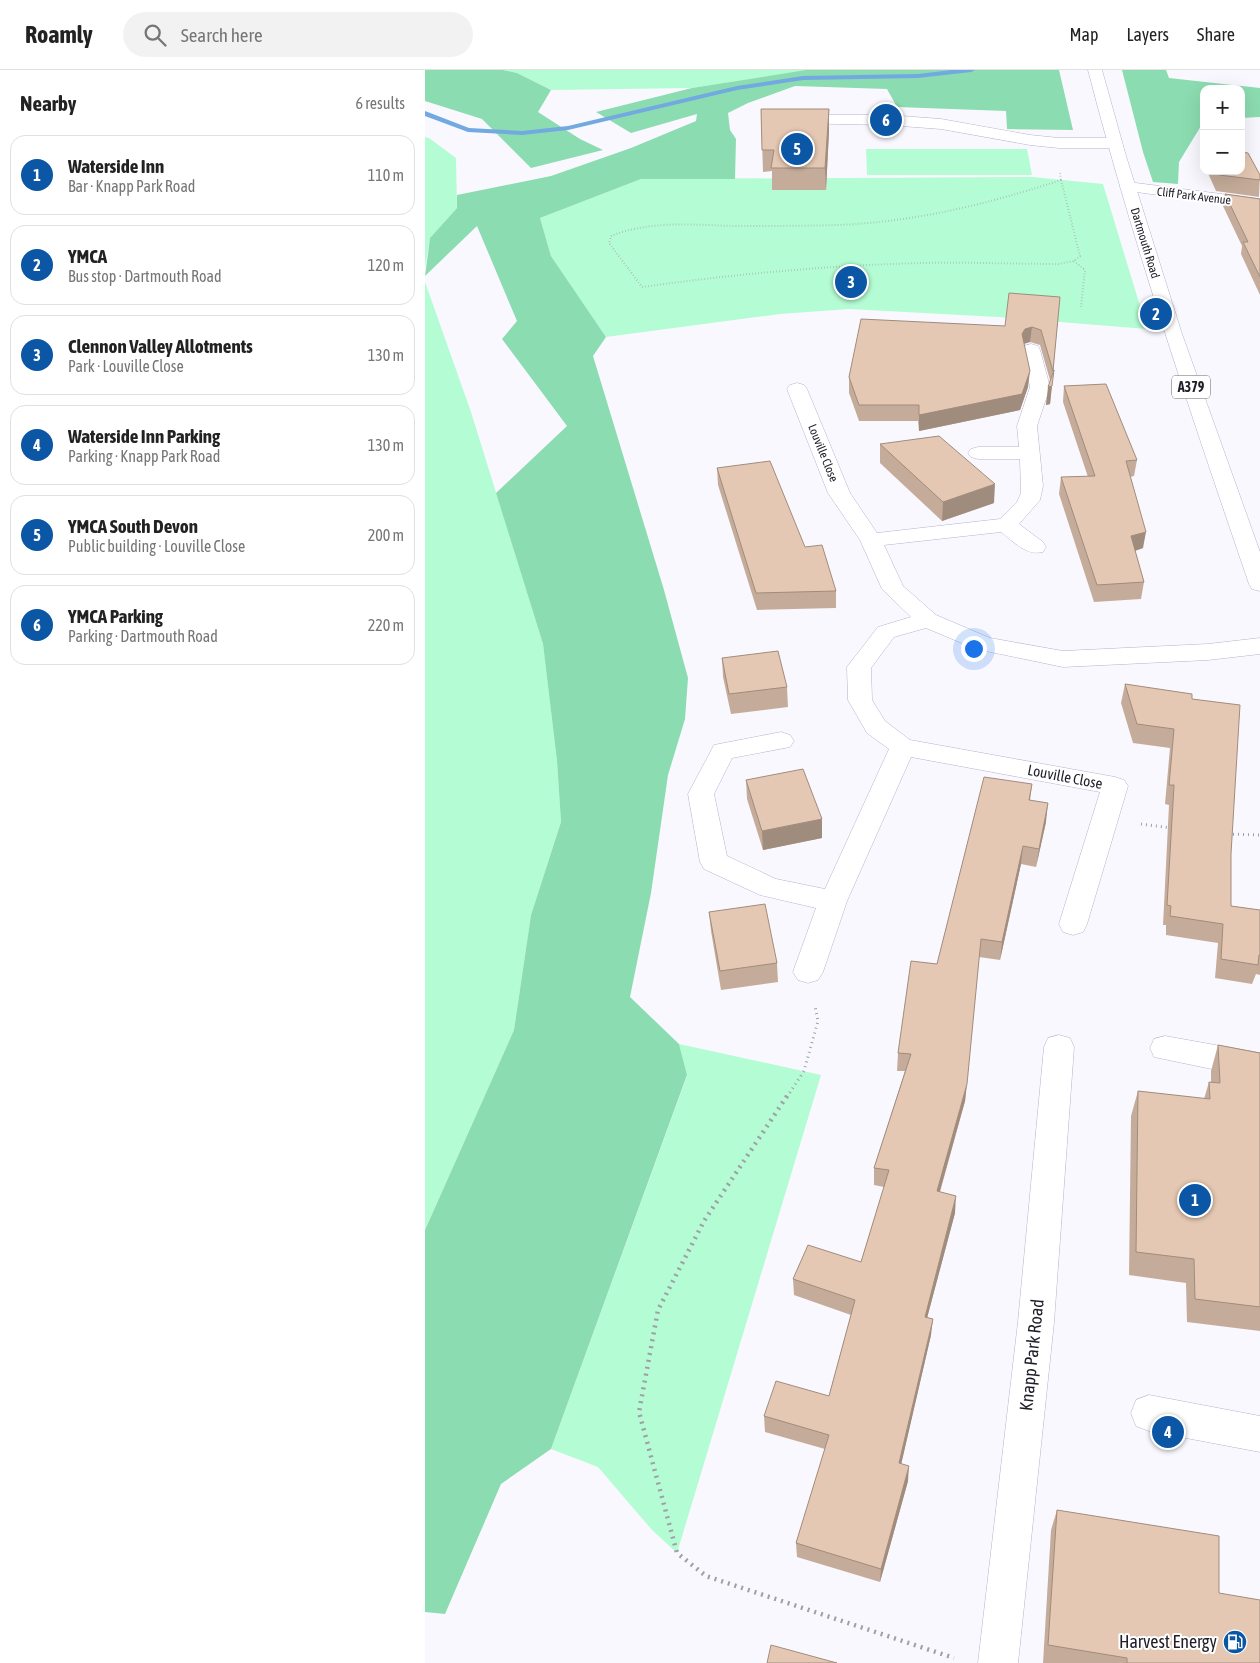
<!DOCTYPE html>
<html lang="en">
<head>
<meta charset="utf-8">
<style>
	:root { --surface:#fff; --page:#f2f2f2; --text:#222; --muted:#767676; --line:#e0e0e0; --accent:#0b56a5 }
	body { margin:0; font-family:"Asap Condensed",sans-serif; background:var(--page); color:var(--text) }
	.controls { position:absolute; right:15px; top:15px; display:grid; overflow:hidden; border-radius:10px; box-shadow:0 5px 20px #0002 }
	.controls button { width:45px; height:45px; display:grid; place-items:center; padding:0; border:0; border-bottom:1px solid var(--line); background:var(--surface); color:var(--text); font:25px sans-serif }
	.you { position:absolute; left:548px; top:578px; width:18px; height:18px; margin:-12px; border:4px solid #fff; border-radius:50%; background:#1a73e8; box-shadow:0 0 0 8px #1a73e833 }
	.badge { display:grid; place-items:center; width:32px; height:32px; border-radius:50%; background:var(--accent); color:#fff; font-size:16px; font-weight:700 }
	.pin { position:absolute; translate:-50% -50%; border:2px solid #fff; box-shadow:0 1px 5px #0006 }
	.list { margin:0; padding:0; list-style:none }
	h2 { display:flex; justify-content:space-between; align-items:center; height:65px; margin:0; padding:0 20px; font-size:21px }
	h2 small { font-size:16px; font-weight:400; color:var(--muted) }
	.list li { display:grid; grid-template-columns:32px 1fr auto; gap:15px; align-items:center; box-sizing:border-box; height:80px; margin:0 10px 10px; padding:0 10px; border:1px solid var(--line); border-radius:15px }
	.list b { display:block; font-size:19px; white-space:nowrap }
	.list p { margin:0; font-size:16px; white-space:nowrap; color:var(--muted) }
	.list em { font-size:16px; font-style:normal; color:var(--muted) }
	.icon { flex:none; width:28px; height:28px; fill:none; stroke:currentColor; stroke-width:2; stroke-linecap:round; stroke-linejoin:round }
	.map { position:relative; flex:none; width:835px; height:1593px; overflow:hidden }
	header { display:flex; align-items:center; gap:30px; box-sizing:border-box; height:70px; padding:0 25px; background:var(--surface); border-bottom:1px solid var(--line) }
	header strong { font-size:24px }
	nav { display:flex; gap:28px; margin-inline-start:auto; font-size:18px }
	.search { width:350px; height:45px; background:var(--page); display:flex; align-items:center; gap:12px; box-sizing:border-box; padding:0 18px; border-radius:28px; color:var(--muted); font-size:19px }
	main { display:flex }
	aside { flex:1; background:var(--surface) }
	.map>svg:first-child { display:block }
</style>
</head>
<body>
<header>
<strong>Roamly</strong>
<div class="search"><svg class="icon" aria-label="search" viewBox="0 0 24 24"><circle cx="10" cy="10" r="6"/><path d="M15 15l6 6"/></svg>Search here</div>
<nav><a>Map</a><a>Layers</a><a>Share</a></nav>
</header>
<main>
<aside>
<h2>Nearby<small>6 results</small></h2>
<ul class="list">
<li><span class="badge">1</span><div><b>Waterside Inn</b><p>Bar · Knapp Park Road</p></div><em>110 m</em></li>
<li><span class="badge">2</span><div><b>YMCA</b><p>Bus stop · Dartmouth Road</p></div><em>120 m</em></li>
<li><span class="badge">3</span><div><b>Clennon Valley Allotments</b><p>Park · Louville Close</p></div><em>130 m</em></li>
<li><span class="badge">4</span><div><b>Waterside Inn Parking</b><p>Parking · Knapp Park Road</p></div><em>130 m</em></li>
<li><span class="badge">5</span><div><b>YMCA South Devon</b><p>Public building · Louville Close</p></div><em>200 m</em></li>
<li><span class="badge">6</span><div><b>YMCA Parking</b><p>Parking · Dartmouth Road</p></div><em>220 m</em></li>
</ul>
</aside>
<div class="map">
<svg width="835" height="1593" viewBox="0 0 835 1593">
	<rect width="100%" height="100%" fill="#faf8ff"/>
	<!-- green -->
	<g fill="#b4fcd3">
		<polygon points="78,0 385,0 267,18 126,20 92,3"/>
		<polygon points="0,67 4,68 31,88 32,138 5,168 0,198"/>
		<polygon points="441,79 602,79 607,105 442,105"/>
		<polygon points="608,107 678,114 722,259 573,247 424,239 355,244 181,267 126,186 115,148 216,109"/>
		<polygon points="0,212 46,342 118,574 132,691 136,752 106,845 89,960 0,1160"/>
		<polygon points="254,974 396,1005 252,1483 227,1460 173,1397 126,1379 262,1006"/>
	</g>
	<!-- forest -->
	<g fill="#8cdcb1">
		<polygon points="0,0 78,0 92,3 126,20 113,42 155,69 178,80 106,98 57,49 0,31"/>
		<polygon points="381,0 634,0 648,60 582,59 581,41 472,37 462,19 370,16 323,33 303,43 305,60 311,69 310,109 216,109 115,148 126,186 181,267 168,286 239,520 263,608 260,649 243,705 226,823 205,927 254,974 262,1005 126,1379 76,1414 20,1544 0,1542 0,1160 89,960 106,845 136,752 132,691 118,574 71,423 142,356 77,269 92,251 52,156 0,206 5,168 32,138 32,125 126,106 206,78 271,51 272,44 206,63 171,42 267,18"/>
		<polygon points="697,0 741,0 744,8 835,18 835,47 816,48 816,19 779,19 779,51 754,92 753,114 728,112 718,82"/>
	</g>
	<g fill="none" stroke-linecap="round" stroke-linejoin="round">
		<!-- stream -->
		<polygon fill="#71a9e0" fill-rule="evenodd" points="527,0 550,0 546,2 493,8 378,10 312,20 143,60 97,65 43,62 0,46 0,41 44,58 97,61 143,56 312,16 378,6 493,4"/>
		<!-- minor casing -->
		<g stroke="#b8b1cf" stroke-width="1">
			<g id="minor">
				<polygon points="367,45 463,45 516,49 605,65 634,68 689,68 694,70 697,73 694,76 689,78 634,78 605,75 516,59 463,55 362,53 359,50 362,47"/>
				<polygon points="703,112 835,129 835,139 697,120 695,117 697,114"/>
				<path d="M606,274L613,276L615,280L625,317L612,356L618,416L615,430L594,454L618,472L621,477L618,482C601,486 589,472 576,462L459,475L478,516L511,545L565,568L638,581L783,574L835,568V584L783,590L638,597L551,579L501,558L469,567L446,598L447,630L460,651L485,670L690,707L699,710L703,716L662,854L658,862L648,865L638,862L634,854L675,722L486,687L422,831L398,902L393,910L383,913L373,910L368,902L391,838L335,825L279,799L275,792L263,724L289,675L356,662L365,665L369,671L365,677L307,688L289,724L302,786L351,809L400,819L464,679L442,663L423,630L422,597L453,557L486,547L457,519L435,470L403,423L362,319L365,315L372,313L379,315L382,319L425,423L452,463L575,449L592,432L596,423L595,389H553L546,387L543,383L546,379L553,377H594L592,356L605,317L597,280L599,276Z"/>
				<polygon points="634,965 645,968 649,977 629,1252 593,1593 553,1593 593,1252 619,977 623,968"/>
				<polygon points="740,966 835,983 835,1009 729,987 725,978 729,969"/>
				<polygon points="724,1325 835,1346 835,1382 724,1361 711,1356 706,1343 711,1330"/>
			</g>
		</g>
		<!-- major casing -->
		<g stroke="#b8b1cf" stroke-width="1">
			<path id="major" d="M663,0H677L701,86L757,264L835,482V521L827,519L824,514C766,344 708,174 663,0Z"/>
		</g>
		<!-- path-far2 -->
		<g stroke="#a09ea6" stroke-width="2" stroke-dasharray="0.5 2.5" stroke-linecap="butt">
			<polyline points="635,103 636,110"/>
			<path d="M636,110L655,186L649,191L633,194C589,194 545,192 500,193C405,195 311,204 217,217L184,173L186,166C225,150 269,155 310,156C344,156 379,156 413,155C490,152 563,134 636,110Z"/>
			<polyline points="649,191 660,200 656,237"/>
		</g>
		<!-- path-far1 -->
		<g stroke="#a09ea6" stroke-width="3" stroke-dasharray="1 4" stroke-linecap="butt">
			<polyline points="716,754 747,758"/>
			<polyline points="803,764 835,765"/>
			<polyline points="362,1027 379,1001 393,951 390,936"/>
		</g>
		<!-- path -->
		<polyline stroke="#a09ea6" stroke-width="4.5" stroke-dasharray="2 5" stroke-linecap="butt" points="362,1026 279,1151 233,1240 214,1342 252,1483 281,1506 529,1588"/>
		<!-- minor -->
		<use href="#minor" fill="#fff" fill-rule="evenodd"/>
		<!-- major -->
		<use href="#major" fill="#fff" fill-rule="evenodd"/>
	</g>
	<!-- wall -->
	<g fill="#c5ac9a">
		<polygon points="336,39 404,39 404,61 401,120 347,120 347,101 338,102"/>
		<polygon points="782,101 816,101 835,105 834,127 791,121"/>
		<polygon points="800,124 835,129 835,225 816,184 817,176 798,136"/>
		<polygon points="635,227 625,334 621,335 625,310 615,275 605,272 599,274 603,317 595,340 494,361 493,351 434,351 424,323 424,307 580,256"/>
		<polygon points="639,316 712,390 709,406 705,407 718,478 710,481 719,512 716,529 669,532 634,424 636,407 663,407 638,332"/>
		<polygon points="455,374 569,433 517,451 455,393"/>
		<polygon points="292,398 380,477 411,521 411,538 332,540 293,415"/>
		<polygon points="297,588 362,617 363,637 306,644 298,607"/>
		<polygon points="700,614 767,629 806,784 806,836 835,840 835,905 831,904 827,914 790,908 793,873 741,865 741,855 738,855 744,735 740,734 745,678 708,673 696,633"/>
		<polygon points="321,710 397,749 397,768 338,780 322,729"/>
		<polygon points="607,714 605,731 621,752 611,797 596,794 575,890 554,887 540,1031 515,1122 530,1143 502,1248 506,1265 476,1394 483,1411 455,1512 372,1487 371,1473 400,1379 340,1362 339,1346 404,1326 426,1245 369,1225 368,1209 436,1192 459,1117 449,1115 449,1098 480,1001 472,1001 473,983 512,894"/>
		<polygon points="284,842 352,893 353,912 296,920 286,861"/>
		<polygon points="793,975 835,983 835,1261 762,1252 761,1213 704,1205 706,1046 713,1021 779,1029 784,1012 786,1012 786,1001"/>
		<polygon points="632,1440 794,1523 835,1593 618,1593 626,1460"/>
	</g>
	<!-- shaded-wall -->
	<g fill="#a08c7d">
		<polygon points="404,39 404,61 401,120 400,98"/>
		<polygon points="607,257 605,272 598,274 597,264 600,259"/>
		<polygon points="605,301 603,317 595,340 494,361 494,345"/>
		<polygon points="627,316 625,334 621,335 623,317"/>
		<polygon points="570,414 569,433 517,451 518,432"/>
		<polygon points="721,462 718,478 703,483 706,466"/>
		<polygon points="623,733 621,752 611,797 614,779"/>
		<polygon points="397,749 397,768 338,780 337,761"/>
		<polygon points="598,776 596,794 575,890 577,872"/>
		<polygon points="542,1014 540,1031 510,1138 512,1121"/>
		<polygon points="531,1126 530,1143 498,1263 500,1247"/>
		<polygon points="508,1249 506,1265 473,1408 474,1393"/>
		<polygon points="484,1396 483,1411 455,1512 456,1499"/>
	</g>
	<!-- building -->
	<g fill="#e5c8b3" stroke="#a08c7d">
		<polygon points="336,39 404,39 400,98 346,98 349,80 337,80"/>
		<polygon points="816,82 823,83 835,105 835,110 794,105 793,101 816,101"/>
		<polygon points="800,124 835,129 835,207 818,172 823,172"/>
		<polygon points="584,223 635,227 628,301 616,260 607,257 600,259 597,264 605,301 597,324 494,345 494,335 434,335 424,307 436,249 580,256"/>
		<polygon points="629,300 627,316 623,317"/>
		<polygon points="681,314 712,390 701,391 721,462 706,466 719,512 672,515 636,407 670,406 639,316"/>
		<polygon points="514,366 570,414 518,432 455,374"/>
		<polygon points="345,391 380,477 397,475 411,521 331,523 292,398"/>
		<polygon points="353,581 362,617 304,624 297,588"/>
		<polygon points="700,614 767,624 767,629 815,635 806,784 806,836 835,840 835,885 834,885 833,895 796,889 798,854 745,846 746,836 742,835 749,715 744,715 749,659 712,654"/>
		<polygon points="378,699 397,749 337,761 321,710"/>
		<polygon points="559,707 607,714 604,730 623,733 614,779 598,776 577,872 556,869 542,1014 512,1121 531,1126 500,1247 508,1249 474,1393 484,1396 456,1499 371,1473 404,1365 339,1346 351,1311 404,1326 430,1230 368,1209 383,1175 436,1192 464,1100 449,1098 486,984 473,983 486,891 512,894"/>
		<polygon points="340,834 352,893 295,901 284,842"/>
		<polygon points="793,975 835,983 835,1237 770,1229 769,1189 711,1182 713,1021 785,1029 784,1012 795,1013"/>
		<polygon points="632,1440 794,1466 794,1523 835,1530 835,1593 702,1593 702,1588 623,1575"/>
		<polygon points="346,1575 412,1593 342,1593"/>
	</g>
	<!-- icons -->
	<defs>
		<g id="fuel-disc" transform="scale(1.25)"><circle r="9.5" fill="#0b56a5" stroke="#fff"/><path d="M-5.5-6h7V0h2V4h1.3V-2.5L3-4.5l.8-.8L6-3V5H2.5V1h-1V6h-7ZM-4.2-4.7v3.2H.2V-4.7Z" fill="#fff"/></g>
	</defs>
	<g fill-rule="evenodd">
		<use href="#fuel-disc" x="810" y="1572"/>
	</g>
	<g text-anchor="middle" stroke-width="4" stroke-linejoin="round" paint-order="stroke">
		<!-- far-street labels -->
		<g font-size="12" fill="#201d28" stroke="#fff">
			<text transform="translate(769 126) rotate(7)" y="4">Cliff Park Avenue</text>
			<text transform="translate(720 173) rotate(73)" y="4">Dartmouth Road</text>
			<text transform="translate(398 383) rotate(68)" y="4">Louville Close</text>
		</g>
		<!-- shield labels -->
		<rect fill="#fff" stroke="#636168" stroke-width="1" x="747" y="305.5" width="38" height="23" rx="4"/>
		<g font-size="14" font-weight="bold" fill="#201d28">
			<text x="766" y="322">A379</text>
		</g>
		<!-- street labels -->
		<g font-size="15" fill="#201d28" stroke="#fff">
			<text transform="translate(640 707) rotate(11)" y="5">Louville Close</text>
		</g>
		<!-- near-street labels -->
		<g font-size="18" fill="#201d28" stroke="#fff">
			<text transform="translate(607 1285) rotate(-84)" y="6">Knapp Park Road</text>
		</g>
		<!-- near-poi labels -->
		<g font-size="18" fill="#201d28" stroke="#fff" text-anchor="end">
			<text x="792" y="1578">Harvest Energy</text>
		</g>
	</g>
</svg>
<div class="controls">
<button>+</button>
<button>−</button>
</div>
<div class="you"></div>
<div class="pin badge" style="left:770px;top:1130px">1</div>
<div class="pin badge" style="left:731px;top:244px">2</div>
<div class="pin badge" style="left:426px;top:212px">3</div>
<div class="pin badge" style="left:743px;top:1362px">4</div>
<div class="pin badge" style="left:372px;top:79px">5</div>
<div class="pin badge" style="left:461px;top:50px">6</div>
</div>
</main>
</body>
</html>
